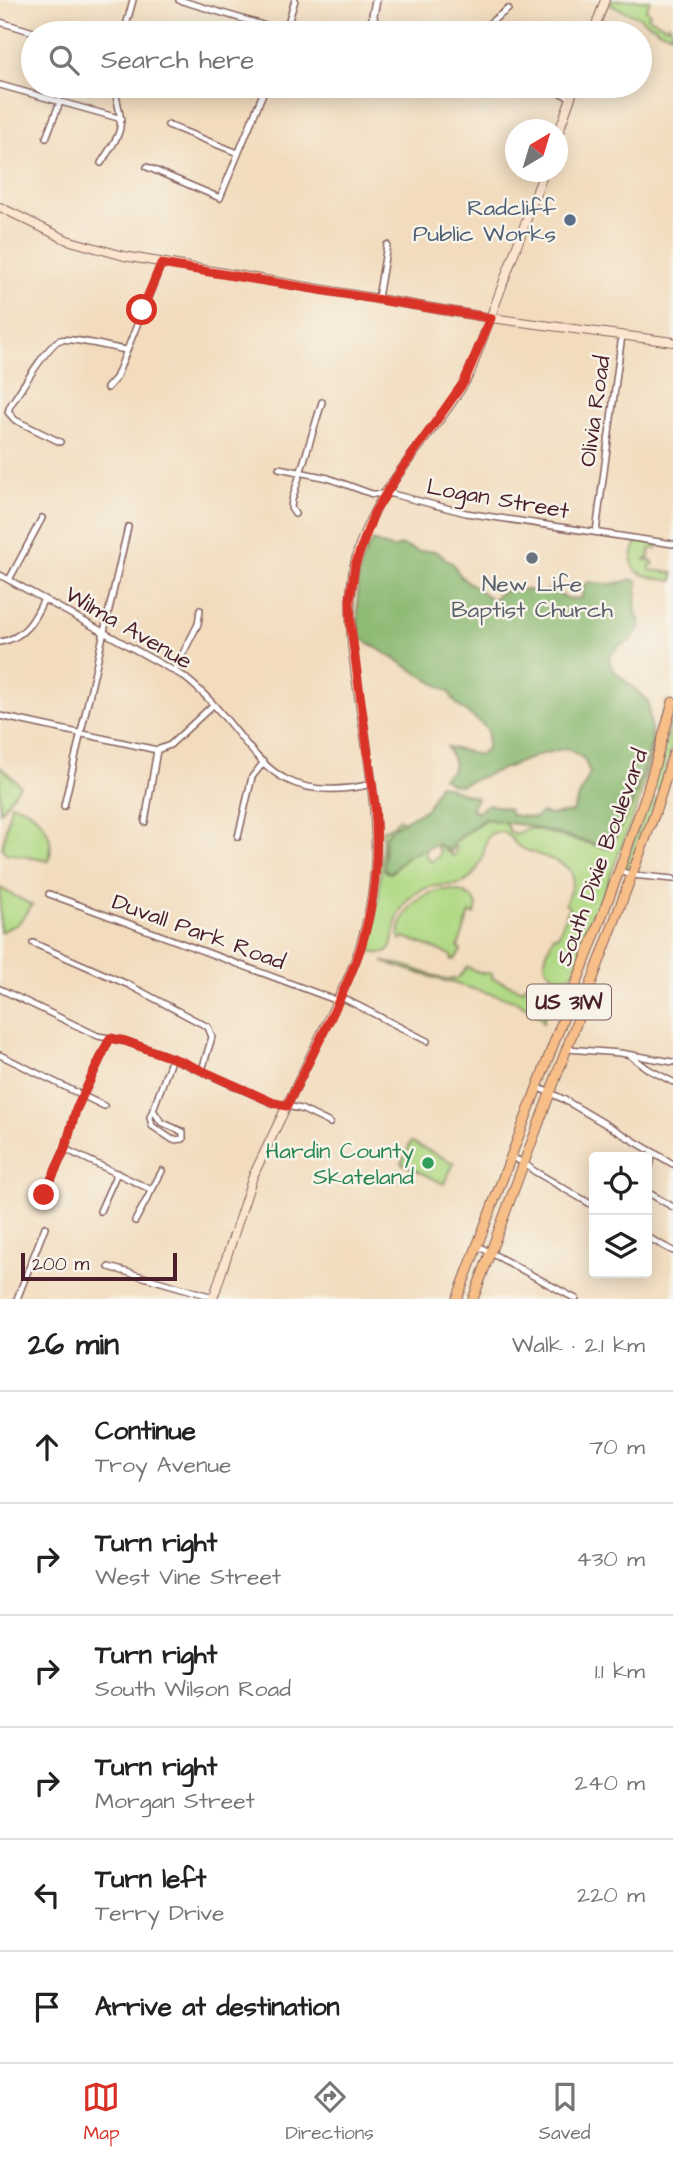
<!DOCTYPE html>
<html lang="en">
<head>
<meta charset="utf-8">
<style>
	:root { --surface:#fff; --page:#f2f2f2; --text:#222; --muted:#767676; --line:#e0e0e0; --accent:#d93025 }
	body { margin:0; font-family:"Architects Daughter",sans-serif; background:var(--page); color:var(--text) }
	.controls { position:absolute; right:21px; bottom:21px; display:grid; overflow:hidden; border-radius:7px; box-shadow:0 4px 18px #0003 }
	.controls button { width:63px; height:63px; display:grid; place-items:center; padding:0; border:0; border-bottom:2px solid var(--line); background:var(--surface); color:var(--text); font:35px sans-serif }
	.compass { position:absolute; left:505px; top:119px; width:63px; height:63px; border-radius:50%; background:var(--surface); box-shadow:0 4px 18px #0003; rotate:38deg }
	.scale { position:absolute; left:21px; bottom:18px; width:156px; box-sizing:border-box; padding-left:7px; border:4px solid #4a1f2b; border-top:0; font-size:19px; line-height:24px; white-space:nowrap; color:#4a1f2b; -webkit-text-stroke:5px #f7f3e8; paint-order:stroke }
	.stop { position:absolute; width:21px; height:21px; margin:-16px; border:5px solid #d93025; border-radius:50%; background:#fff }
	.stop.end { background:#d93025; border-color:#fff; box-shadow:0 2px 7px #0008 }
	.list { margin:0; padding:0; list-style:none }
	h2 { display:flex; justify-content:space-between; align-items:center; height:91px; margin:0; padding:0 28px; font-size:30px }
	h2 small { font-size:23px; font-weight:400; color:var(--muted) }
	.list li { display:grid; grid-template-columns:46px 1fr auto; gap:21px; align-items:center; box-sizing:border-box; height:112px; padding:0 28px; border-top:2px solid var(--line) }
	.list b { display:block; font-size:26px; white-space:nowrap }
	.list p { margin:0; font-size:23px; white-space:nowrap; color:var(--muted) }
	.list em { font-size:23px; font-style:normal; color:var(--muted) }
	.icon { flex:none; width:38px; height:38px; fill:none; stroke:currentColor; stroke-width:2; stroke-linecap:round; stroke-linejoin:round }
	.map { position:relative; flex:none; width:673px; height:1299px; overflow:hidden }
	.search { position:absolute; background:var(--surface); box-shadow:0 4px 18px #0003; left:21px; right:21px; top:21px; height:77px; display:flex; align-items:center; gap:18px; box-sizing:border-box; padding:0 24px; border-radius:38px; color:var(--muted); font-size:26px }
	.sheet { height:763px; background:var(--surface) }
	nav { display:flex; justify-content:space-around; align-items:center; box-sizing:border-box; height:98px; border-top:2px solid var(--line); background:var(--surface); font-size:19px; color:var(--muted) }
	nav a { display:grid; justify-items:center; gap:4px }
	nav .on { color:var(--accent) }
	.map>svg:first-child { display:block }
</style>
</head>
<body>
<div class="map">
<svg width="673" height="1299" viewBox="0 0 673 1299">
	<rect width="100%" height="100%" fill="#f7f3e8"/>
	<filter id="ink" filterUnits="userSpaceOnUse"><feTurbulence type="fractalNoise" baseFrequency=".0143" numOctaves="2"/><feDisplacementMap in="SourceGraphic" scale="14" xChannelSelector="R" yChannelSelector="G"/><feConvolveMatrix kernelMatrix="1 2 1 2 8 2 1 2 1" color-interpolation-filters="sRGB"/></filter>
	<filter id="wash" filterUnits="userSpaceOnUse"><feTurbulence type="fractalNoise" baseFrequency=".00686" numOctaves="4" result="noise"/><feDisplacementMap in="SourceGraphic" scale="28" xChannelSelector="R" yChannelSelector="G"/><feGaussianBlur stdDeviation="1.57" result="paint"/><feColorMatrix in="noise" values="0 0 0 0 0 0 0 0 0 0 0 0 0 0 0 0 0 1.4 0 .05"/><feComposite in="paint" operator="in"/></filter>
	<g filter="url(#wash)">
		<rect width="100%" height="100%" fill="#f2dcbd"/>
		<!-- green -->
		<g fill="#b0d984" stroke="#7d7c58" stroke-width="2">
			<polygon points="612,0 650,0 646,10 650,13 648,17 667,27 669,24 673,30 673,34 657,30 656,27 645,22 638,16 610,5"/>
			<path d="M638,540L659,544L656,549H650L649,558L644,560L652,561L654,564L650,565V570L673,573V581C645,576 620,576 638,540Z"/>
			<path d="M667,700L639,801L573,974C567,978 564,978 556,976C536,968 548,950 554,935L558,936L569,907L565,904C575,878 580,870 550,859C541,855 529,852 520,847C512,843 510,832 499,832C484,832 486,845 483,856C481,863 475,873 469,879C456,892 428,876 406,902C391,920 397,941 388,951C379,955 373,954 367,947L379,894L383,830L394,825L399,818L404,821C378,837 385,844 384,871L391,873L412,853L426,847V856L431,862L438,857L440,852L436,846L439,845L453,856L456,854L454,843L487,818L504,820L510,832L515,834L529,828L610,849L631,807L644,774Z"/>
			<polygon points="673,717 673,744 659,790 654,790 652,787"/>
			<polygon points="0,768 2,768 20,785 0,812"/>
			<polygon points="653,797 656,800 630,869 625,865 649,798"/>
			<path d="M11,804C39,809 56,834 49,861L6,853L2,848Z"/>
			<polygon points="0,888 32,905 18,924 0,932"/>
			<path d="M441,890C455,889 470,892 477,905L475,914L470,913L458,947L461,951L455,959L451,960V955L404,937L401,940L399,936C401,911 417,895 441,890Z"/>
			<path d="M383,962L403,965L446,980L458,978L467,967L481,973H492V978L523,990L525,986H533L540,980L556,986L547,999V1010L543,1022L541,1017C530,1013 524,1003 513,1000C469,988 427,976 383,962Z"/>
			<polygon points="411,1142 454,1163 444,1184 401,1163"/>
		</g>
		<!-- forest -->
		<path fill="#8cb972" stroke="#6b6c4e" stroke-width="2" d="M373,541L393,549L401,545L417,551H435L453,564L461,577L493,600C507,582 525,590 545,594L549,589L569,599L582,598L583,586L589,582C606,585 617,585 632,579L638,582L635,609L641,626L629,642L618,646L609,658L612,669L648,701L652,741L631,807L610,848L528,826L484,819L454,842L451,852L438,844L406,857L391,873L384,871L385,837L390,830L427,808L439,784L477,798L471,809L478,812L488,804L509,809L511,815L536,818L540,813L550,815L572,812L590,773L584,759L567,748L542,754L460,785L452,784L442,777L452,771L454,763L447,747L480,755L487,749L488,730C475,715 457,711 450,693L359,637C358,608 352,565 373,541Z"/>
	</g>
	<g filter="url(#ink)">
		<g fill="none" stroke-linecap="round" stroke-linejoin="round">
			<!-- minor casing -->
			<g stroke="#85615e" stroke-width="8">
				<g id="minor">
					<polyline points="179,0 286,32"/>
					<polyline points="0,22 37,33"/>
					<polyline points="124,33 133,0"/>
					<polyline points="285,33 295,0"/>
					<polyline points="480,33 487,25 508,9"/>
					<polyline points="0,85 122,119"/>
					<polyline points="168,125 238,153"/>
					<polyline points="46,138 60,102"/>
					<path d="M101,163C126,125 123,129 114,86"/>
					<polyline points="147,167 220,198 266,86"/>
					<polyline points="378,298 387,245"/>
					<polyline points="107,388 116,378 161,264"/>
					<path d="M60,442L15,420L8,412L10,406C18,394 49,343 60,340C72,337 112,348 126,350"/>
					<polyline points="279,468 328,478 372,494 392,494 466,513 673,544"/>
					<polyline points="295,514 291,508 292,500 322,402"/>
					<polyline points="596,532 622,335"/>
					<path d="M0,575L183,676C256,732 257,811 372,784"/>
					<polyline points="9,580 42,518"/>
					<path d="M0,642C25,638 34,620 44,599"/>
					<polyline points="174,671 198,624 200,610"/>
					<polyline points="0,716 157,750 170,745 213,705"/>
					<polyline points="64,806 128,527"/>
					<polyline points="145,822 157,750"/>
					<polyline points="238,837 252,777 264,762"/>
					<polyline points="619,871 632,875 673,879"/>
					<polyline points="49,894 338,1001 343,998 427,1041"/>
					<polyline points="33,943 129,985 208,1027 212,1037 202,1070"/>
					<polyline points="0,989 98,1036 125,1041 172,1058 273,1103 301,1109 330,1123"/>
					<polyline points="567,1049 620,1053 673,1062"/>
					<polyline points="0,1055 104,1106"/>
					<polyline points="632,1057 648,1069 673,1082"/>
					<polyline points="537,1087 563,1099 673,1164"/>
					<polygon points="153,1110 161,1122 183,1132 183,1139 173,1140 152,1126 150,1117"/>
					<polyline points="153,1110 172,1058"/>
					<polyline points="65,1149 152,1190"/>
					<polyline points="511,1157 524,1163 534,1171 594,1206"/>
					<polyline points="647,1182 653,1152"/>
					<polyline points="647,1192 673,1207"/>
					<polyline points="44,1195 65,1149 76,1110 110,1038"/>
					<polyline points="100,1211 117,1173"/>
					<polyline points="135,1221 162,1171"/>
					<polyline points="647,1237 673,1251"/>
					<polyline points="478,1246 576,1299"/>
					<polyline points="109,1267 213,1297"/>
					<polyline points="17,1299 45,1227"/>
				</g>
			</g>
			<!-- tertiary casing -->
			<g stroke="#85615e" stroke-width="10">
				<g id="tertiary">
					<polyline points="375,33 373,15 376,0"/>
					<polyline points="542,86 571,96"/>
				</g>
			</g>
			<!-- secondary casing -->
			<g stroke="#85615e" stroke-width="10">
				<g id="secondary">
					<polyline points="593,33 605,0"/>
					<polyline points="558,134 575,86"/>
					<polyline points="0,207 67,240 124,256 491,318 673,342"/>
					<path d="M213,1299L253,1176L350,974C390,877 375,803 360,704C353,658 346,613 354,567C369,490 434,439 470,373L544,172"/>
				</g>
			</g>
			<!-- trunk casing -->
			<g stroke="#85615e" stroke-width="11">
				<g id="trunk">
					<polyline points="457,1299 619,871 647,792 673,702"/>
					<polyline points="473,1299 655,813 673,755"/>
				</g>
			</g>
			<!-- minor -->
			<use href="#minor" stroke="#fff" stroke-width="5"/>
			<!-- tertiary -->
			<use href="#tertiary" stroke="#fff" stroke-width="7"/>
			<!-- secondary -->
			<use href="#secondary" stroke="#fce5cf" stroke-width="8"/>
			<!-- trunk -->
			<use href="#trunk" stroke="#f7be87" stroke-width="9"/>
		</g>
	</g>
	<g fill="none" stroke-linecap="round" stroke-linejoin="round" filter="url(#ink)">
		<!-- route -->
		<path stroke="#d93025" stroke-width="9" d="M44,1195L65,1149L76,1110L110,1038L125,1041L183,1062L274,1103L287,1106C311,1055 341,1003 360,950C375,904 379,854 375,806L351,628L350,600L355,565L374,513L397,476L464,382L491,318L161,264L142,310"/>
	</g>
	<!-- markers -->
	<circle fill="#5c6f8a" stroke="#f7f3e8" stroke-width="2.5" cx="570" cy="220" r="7"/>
	<circle fill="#6b7280" stroke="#f7f3e8" stroke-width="2.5" cx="532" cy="558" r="7"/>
	<circle fill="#2e9e5b" stroke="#f7f3e8" stroke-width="2.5" cx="428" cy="1163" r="7"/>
	<g text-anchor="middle" stroke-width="5" stroke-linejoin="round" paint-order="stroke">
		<!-- shield labels -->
		<rect fill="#f7f3e8" stroke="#7e5f64" stroke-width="2" x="527" y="984.5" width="84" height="35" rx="5"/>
		<g font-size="21" font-weight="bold" fill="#4a1f2b">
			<text x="569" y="1009">US 31W</text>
		</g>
		<!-- service labels -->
		<g font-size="23" fill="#4e5e75" stroke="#f7f3e8" text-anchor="end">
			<text x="556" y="215">Radcliff<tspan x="556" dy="26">Public Works</tspan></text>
		</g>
		<!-- street labels -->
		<g font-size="23" fill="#4a1f2b" stroke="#f7f3e8">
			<text transform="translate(594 411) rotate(-82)" y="8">Olivia Road</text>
			<text transform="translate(498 498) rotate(10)" y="8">Logan Street</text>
			<text transform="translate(129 627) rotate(30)" y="8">Wilma Avenue</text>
			<text transform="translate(601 857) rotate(-70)" y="8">South Dixie Boulevard</text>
			<text transform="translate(199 931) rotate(20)" y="8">Duvall Park Road</text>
		</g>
		<!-- worship labels -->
		<g font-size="23" fill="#5b616d" stroke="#f7f3e8">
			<text x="532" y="591">New Life<tspan x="532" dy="26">Baptist Church</tspan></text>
		</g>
		<!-- leisure labels -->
		<g font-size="23" fill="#27864d" stroke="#f7f3e8" text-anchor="end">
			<text x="414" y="1158">Hardin County<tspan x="414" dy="26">Skateland</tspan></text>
		</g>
	</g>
</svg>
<div class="controls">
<button><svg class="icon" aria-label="locate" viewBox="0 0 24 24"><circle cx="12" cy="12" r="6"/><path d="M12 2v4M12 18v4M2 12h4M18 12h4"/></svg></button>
<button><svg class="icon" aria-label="layers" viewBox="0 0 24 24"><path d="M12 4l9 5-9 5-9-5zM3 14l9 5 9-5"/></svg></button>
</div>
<svg class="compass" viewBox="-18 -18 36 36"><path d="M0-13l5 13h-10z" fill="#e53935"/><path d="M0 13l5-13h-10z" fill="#767676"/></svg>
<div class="scale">200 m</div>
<div class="stop" style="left:142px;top:310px"></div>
<div class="stop end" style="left:44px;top:1195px"></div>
<div class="search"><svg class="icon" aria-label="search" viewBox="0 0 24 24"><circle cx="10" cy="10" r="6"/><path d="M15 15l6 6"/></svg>Search here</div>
</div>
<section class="sheet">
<h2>26 min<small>Walk · 2.1 km</small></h2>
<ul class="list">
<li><svg class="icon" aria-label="ahead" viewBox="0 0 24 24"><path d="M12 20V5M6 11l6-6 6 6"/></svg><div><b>Continue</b><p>Troy Avenue</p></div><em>70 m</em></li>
<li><svg class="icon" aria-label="right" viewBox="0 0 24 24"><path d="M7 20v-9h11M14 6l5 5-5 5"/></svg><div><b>Turn right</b><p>West Vine Street</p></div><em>430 m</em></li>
<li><svg class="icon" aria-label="right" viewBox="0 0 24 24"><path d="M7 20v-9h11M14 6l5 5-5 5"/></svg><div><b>Turn right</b><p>South Wilson Road</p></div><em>1.1 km</em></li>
<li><svg class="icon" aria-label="right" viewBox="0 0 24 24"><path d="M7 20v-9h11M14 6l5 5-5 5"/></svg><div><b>Turn right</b><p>Morgan Street</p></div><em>240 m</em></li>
<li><svg class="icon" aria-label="left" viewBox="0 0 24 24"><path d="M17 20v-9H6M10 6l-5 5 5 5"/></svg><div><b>Turn left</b><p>Terry Drive</p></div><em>220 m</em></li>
<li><svg class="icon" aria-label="arrive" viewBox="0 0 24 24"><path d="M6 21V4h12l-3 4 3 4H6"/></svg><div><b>Arrive at destination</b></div></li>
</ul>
</section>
<nav>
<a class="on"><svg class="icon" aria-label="map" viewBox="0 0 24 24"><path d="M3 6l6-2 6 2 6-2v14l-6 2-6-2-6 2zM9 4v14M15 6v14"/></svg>Map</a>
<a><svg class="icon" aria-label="directions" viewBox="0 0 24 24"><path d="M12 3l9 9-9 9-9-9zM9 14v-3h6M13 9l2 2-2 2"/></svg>Directions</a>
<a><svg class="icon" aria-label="saved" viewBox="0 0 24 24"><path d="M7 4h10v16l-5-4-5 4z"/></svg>Saved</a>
</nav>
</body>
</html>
